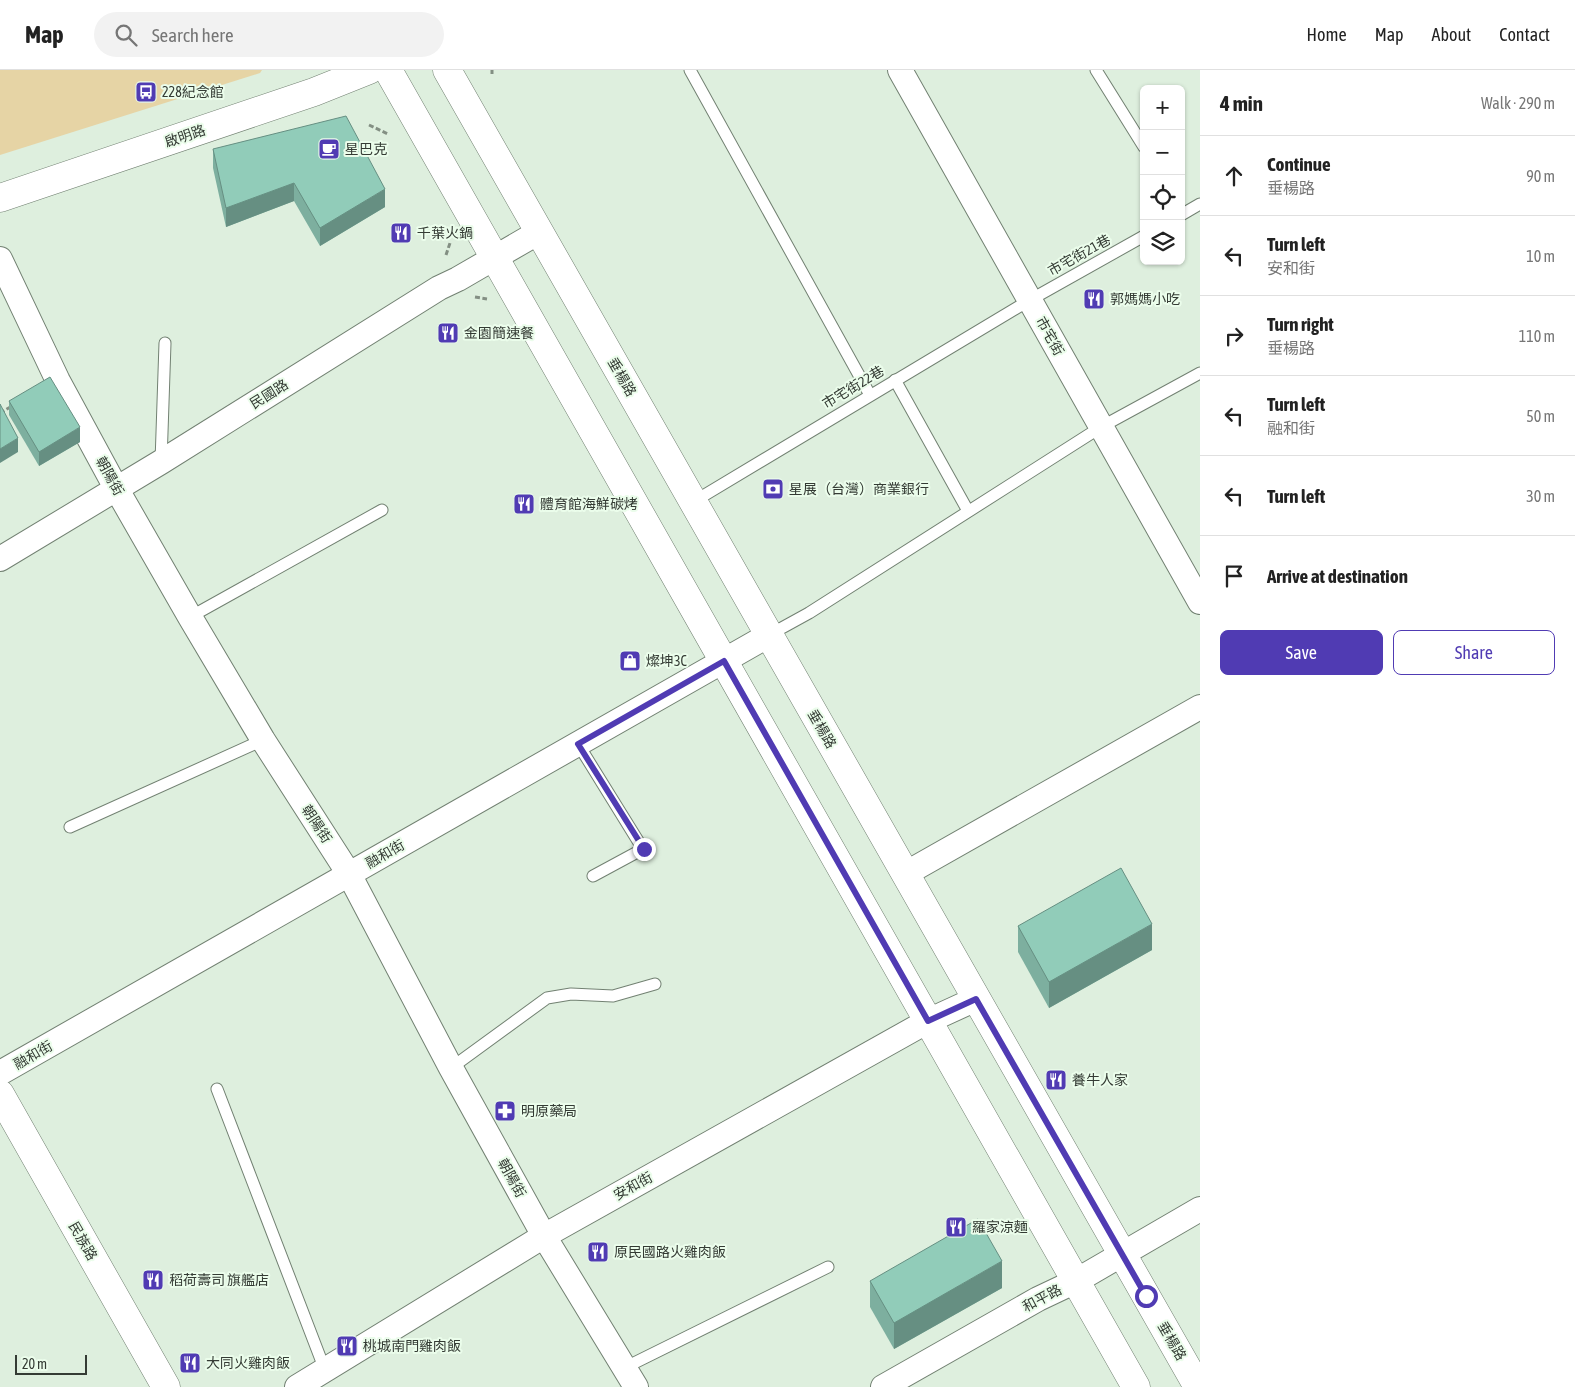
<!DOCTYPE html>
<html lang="en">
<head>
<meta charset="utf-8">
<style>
	:root { --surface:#fff; --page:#f2f2f2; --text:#222; --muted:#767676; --line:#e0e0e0; --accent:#503bb3 }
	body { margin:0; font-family:"Asap Condensed","Noto Sans TC",sans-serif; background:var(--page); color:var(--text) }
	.controls { position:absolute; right:15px; top:15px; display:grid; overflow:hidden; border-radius:8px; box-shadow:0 1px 4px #0004 }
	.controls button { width:45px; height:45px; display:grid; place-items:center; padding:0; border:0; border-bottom:1px solid var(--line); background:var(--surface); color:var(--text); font:25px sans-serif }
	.scale { position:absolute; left:15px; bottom:12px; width:72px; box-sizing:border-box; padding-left:5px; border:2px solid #343b34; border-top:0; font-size:14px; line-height:18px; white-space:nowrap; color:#343b34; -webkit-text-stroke:4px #ebfdeb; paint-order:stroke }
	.stop { position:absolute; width:15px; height:15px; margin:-11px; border:4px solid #503bb3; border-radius:50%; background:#fff }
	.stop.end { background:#503bb3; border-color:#fff; box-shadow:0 1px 5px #0008 }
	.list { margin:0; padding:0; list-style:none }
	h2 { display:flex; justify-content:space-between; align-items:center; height:65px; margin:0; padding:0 20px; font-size:21px }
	h2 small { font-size:16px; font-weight:400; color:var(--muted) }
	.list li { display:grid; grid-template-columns:32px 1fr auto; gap:15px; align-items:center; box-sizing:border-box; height:80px; padding:0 20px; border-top:1px solid var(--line) }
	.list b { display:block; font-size:19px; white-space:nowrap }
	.list p { margin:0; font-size:16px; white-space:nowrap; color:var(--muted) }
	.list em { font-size:16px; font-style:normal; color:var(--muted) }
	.actions { display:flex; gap:10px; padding:15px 20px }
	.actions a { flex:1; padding:11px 0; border:1px solid var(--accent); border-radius:8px; text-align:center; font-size:18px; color:var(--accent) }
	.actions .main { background:var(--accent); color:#fff }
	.icon { flex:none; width:28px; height:28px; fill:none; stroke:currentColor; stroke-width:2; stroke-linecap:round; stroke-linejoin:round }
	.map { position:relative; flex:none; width:1200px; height:1317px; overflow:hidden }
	header { display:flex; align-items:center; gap:30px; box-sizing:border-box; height:70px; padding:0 25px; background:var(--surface); border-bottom:1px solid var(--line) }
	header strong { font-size:24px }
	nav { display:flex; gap:28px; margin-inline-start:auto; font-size:18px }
	.search { width:350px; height:45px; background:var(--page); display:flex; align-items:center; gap:12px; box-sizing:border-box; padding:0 18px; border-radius:28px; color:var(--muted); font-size:19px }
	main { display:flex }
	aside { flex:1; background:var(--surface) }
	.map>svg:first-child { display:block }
</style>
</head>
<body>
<header>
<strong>Map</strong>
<div class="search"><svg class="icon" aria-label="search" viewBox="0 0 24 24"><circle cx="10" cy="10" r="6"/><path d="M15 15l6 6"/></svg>Search here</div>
<nav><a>Home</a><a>Map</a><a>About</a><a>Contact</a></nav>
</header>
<main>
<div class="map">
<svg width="1200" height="1317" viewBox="0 0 1200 1317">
	<rect width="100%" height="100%" fill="#deefde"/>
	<!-- green -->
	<polygon fill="#e6d4a5" points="0,0 262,0 260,3 0,85"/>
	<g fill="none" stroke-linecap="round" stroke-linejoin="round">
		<!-- service casing -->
		<g stroke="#728172" stroke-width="13">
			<g id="service">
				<polyline points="690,0 870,325"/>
				<polyline points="1096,0 1144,77"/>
				<polyline points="1181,145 1200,134"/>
				<polyline points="895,310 968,441"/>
				<polyline points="161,392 165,273"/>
				<polyline points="693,432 1030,230 1144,166"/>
				<polyline points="190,547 382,440"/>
				<polyline points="769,565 809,543 1101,357 1200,303"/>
				<polyline points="578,674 643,779 593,806"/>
				<polyline points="70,757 263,670"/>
				<polyline points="451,998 547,928 571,924 613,926 655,914"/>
				<polyline points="217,1019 325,1300"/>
				<polyline points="624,1298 828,1197"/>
			</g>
		</g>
		<!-- minor casing -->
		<g stroke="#728172" stroke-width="26">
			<g id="minor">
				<polyline points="900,0 1200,532"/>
				<polyline points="0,189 58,311 116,418 190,547 263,670 349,804 451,998 544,1166 636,1317"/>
				<polyline points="0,489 161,392 439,218 458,209 539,162"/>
				<polyline points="905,804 1200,637"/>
				<polyline points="0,1003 769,565"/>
				<polyline points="297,1317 544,1166 928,951 976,929"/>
				<polyline points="883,1317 1038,1229 1076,1211 1200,1139"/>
			</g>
		</g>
		<!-- tertiary casing -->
		<g stroke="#728172" stroke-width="29">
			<g id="tertiary">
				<polyline points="388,0 1136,1317"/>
				<polyline points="447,0 1198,1317"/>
				<polyline points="0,128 314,22 369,0"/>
			</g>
		</g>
		<!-- secondary casing -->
		<g stroke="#728172" stroke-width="29">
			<polyline id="secondary" points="0,1024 166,1317"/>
		</g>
		<!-- path -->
		<g stroke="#838f83" stroke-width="3" stroke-dasharray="5 2.5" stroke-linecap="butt">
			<polyline points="492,4 492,0"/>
			<polyline points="369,55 388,64"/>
			<polyline points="446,185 450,173"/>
			<polyline points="475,227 487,229"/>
			<polyline points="0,343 12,336"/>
		</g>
		<!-- service -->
		<use href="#service" stroke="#fff" stroke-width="11"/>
		<!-- minor -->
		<use href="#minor" stroke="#fff" stroke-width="24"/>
		<!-- tertiary -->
		<use href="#tertiary" stroke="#fff" stroke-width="28"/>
		<!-- secondary -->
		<use href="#secondary" stroke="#fff" stroke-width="28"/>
	</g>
	<!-- wall -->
	<g fill="#7daf9f">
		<polygon points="213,79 385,137 320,176 294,131 226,157 213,98"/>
		<polygon points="9,331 80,372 39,396 9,345"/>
		<polygon points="1018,856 1152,880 1049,938 1018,882"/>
		<polygon points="870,1211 1002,1218 894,1279 870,1237"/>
	</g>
	<!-- shaded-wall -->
	<g fill="#668f82">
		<polygon points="294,113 294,131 226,157 226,138"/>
		<polygon points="385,119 385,137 320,176 320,158"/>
		<polygon points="80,357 80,372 39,396 39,382"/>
		<polygon points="18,368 18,382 0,393 0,379"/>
		<polygon points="1152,854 1152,880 1049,938 1049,912"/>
		<polygon points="1002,1191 1002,1218 894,1279 894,1253"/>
	</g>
	<!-- building -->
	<g fill="#91ccb9" stroke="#668f82">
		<polygon points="346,46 385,119 320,158 294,113 226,138 213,79"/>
		<polygon points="50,307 80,357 39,382 9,331"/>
		<polygon points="0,334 18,368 0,379"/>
		<polygon points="1121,798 1152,854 1049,912 1018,856"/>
		<polygon points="978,1149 1002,1191 894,1253 870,1211"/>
	</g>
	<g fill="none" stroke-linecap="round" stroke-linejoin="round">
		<!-- route -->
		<polyline stroke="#503bb3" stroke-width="6" points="644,779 578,674 724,591 928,951 976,929 1146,1226"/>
	</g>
	<!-- icons -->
	<defs>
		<g id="bus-square" transform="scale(1.125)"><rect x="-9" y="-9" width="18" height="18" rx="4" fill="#503bb3" stroke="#ebfdeb"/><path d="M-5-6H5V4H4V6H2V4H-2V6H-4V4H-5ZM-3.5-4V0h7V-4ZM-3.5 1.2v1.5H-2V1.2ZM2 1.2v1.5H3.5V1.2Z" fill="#fff"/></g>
		<g id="cafe-square" transform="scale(1.125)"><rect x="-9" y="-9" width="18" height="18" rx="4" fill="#503bb3" stroke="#ebfdeb"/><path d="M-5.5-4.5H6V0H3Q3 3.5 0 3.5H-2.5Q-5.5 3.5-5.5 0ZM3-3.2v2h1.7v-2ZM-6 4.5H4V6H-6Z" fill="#fff"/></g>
		<g id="restaurant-square" transform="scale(1.125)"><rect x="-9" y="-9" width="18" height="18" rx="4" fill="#503bb3" stroke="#ebfdeb"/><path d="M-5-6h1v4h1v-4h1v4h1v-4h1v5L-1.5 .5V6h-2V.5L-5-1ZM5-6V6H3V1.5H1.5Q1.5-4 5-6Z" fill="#fff"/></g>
		<g id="bank-square" transform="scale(1.125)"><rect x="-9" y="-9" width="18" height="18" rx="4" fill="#503bb3" stroke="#ebfdeb"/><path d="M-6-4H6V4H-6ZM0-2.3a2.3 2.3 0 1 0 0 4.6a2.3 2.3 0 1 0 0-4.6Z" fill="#fff"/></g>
		<g id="shop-square" transform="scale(1.125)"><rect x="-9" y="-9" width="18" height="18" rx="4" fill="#503bb3" stroke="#ebfdeb"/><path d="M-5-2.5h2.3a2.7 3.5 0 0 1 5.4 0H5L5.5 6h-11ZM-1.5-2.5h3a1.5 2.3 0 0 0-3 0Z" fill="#fff"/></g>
		<g id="pharmacy-square" transform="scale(1.125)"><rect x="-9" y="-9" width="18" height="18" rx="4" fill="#503bb3" stroke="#ebfdeb"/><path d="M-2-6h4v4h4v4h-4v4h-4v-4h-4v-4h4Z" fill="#fff"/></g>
	</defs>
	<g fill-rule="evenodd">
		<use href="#bus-square" x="146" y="22"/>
		<use href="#cafe-square" x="329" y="79"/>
		<use href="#restaurant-square" x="401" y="163"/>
		<use href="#restaurant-square" x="1094" y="229"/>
		<use href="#restaurant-square" x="448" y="263"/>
		<use href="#bank-square" x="773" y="419"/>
		<use href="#restaurant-square" x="524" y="434"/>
		<use href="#shop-square" x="630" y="591"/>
		<use href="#restaurant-square" x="1056" y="1010"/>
		<use href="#pharmacy-square" x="505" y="1041"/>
		<use href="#restaurant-square" x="956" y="1157"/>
		<use href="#restaurant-square" x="598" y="1182"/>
		<use href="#restaurant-square" x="153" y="1210"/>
		<use href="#restaurant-square" x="347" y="1276"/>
		<use href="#restaurant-square" x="190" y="1293"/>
	</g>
	<g text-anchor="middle" stroke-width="4" stroke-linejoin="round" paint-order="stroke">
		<!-- poi labels -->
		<g font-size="14" fill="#343b34" stroke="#ebfdeb" text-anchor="start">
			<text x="162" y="27">228紀念館</text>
			<text x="345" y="84">星巴克</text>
			<text x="417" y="168">千葉火鍋</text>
			<text x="1110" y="234">郭媽媽小吃</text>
			<text x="464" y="268">金園簡速餐</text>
			<text x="789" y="424">星展（台灣）商業銀行</text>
			<text x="540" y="439">體育館海鮮碳烤</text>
			<text x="646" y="596">燦坤3C</text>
			<text x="1072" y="1015">養牛人家</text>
			<text x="521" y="1046">明原藥局</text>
			<text x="972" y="1162">羅家涼麵</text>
			<text x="614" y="1187">原民國路火雞肉飯</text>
			<text x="169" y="1215">稻荷壽司 旗艦店</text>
			<text x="363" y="1281">桃城南門雞肉飯</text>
			<text x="206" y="1298">大同火雞肉飯</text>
		</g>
		<!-- street labels -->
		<g font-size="14" fill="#343b34" stroke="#ebfdeb">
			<text transform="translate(185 66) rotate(-19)" y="5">啟明路</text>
			<text transform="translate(1079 185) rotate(-29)" y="5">市宅街21巷</text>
			<text transform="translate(1050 266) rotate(61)" y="5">市宅街</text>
			<text transform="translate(622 307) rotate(60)" y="5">垂楊路</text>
			<text transform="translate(853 317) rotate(-31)" y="5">市宅街22巷</text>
			<text transform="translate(269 324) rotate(-32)" y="5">民國路</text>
			<text transform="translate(110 406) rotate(61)" y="5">朝陽街</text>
			<text transform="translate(822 659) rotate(60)" y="5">垂楊路</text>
			<text transform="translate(317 754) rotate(57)" y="5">朝陽街</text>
			<text transform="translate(385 784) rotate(-30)" y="5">融和街</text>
			<text transform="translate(33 985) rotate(-30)" y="5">融和街</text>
			<text transform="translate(512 1108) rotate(61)" y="5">朝陽街</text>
			<text transform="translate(633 1116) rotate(-29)" y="5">安和街</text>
			<text transform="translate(83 1171) rotate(60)" y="5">民族路</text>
			<text transform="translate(1042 1228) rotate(-28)" y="5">和平路</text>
			<text transform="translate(1172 1271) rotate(60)" y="5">垂楊路</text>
		</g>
	</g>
</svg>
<div class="controls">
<button>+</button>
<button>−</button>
<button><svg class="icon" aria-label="locate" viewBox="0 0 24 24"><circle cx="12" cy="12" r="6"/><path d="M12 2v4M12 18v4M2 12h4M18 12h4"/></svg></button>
<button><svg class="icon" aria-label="layers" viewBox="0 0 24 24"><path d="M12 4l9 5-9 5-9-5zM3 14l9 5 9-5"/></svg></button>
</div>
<div class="scale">20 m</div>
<div class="stop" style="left:1146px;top:1226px"></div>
<div class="stop end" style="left:644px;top:779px"></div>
</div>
<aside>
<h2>4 min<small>Walk · 290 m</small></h2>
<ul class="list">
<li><svg class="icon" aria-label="ahead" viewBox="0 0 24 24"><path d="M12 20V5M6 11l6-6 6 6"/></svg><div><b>Continue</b><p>垂楊路</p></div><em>90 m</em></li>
<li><svg class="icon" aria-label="left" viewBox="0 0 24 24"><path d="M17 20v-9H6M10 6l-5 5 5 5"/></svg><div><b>Turn left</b><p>安和街</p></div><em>10 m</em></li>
<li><svg class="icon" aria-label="right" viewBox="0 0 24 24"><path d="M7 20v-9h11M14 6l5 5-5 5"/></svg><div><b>Turn right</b><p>垂楊路</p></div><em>110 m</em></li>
<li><svg class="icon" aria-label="left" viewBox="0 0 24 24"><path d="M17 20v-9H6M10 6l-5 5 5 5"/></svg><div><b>Turn left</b><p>融和街</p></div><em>50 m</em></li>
<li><svg class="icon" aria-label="left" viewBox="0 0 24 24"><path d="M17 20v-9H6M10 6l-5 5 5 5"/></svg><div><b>Turn left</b></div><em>30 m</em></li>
<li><svg class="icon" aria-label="arrive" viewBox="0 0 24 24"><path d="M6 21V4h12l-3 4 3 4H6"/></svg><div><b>Arrive at destination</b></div></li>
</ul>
<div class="actions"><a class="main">Save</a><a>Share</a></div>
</aside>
</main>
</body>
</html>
